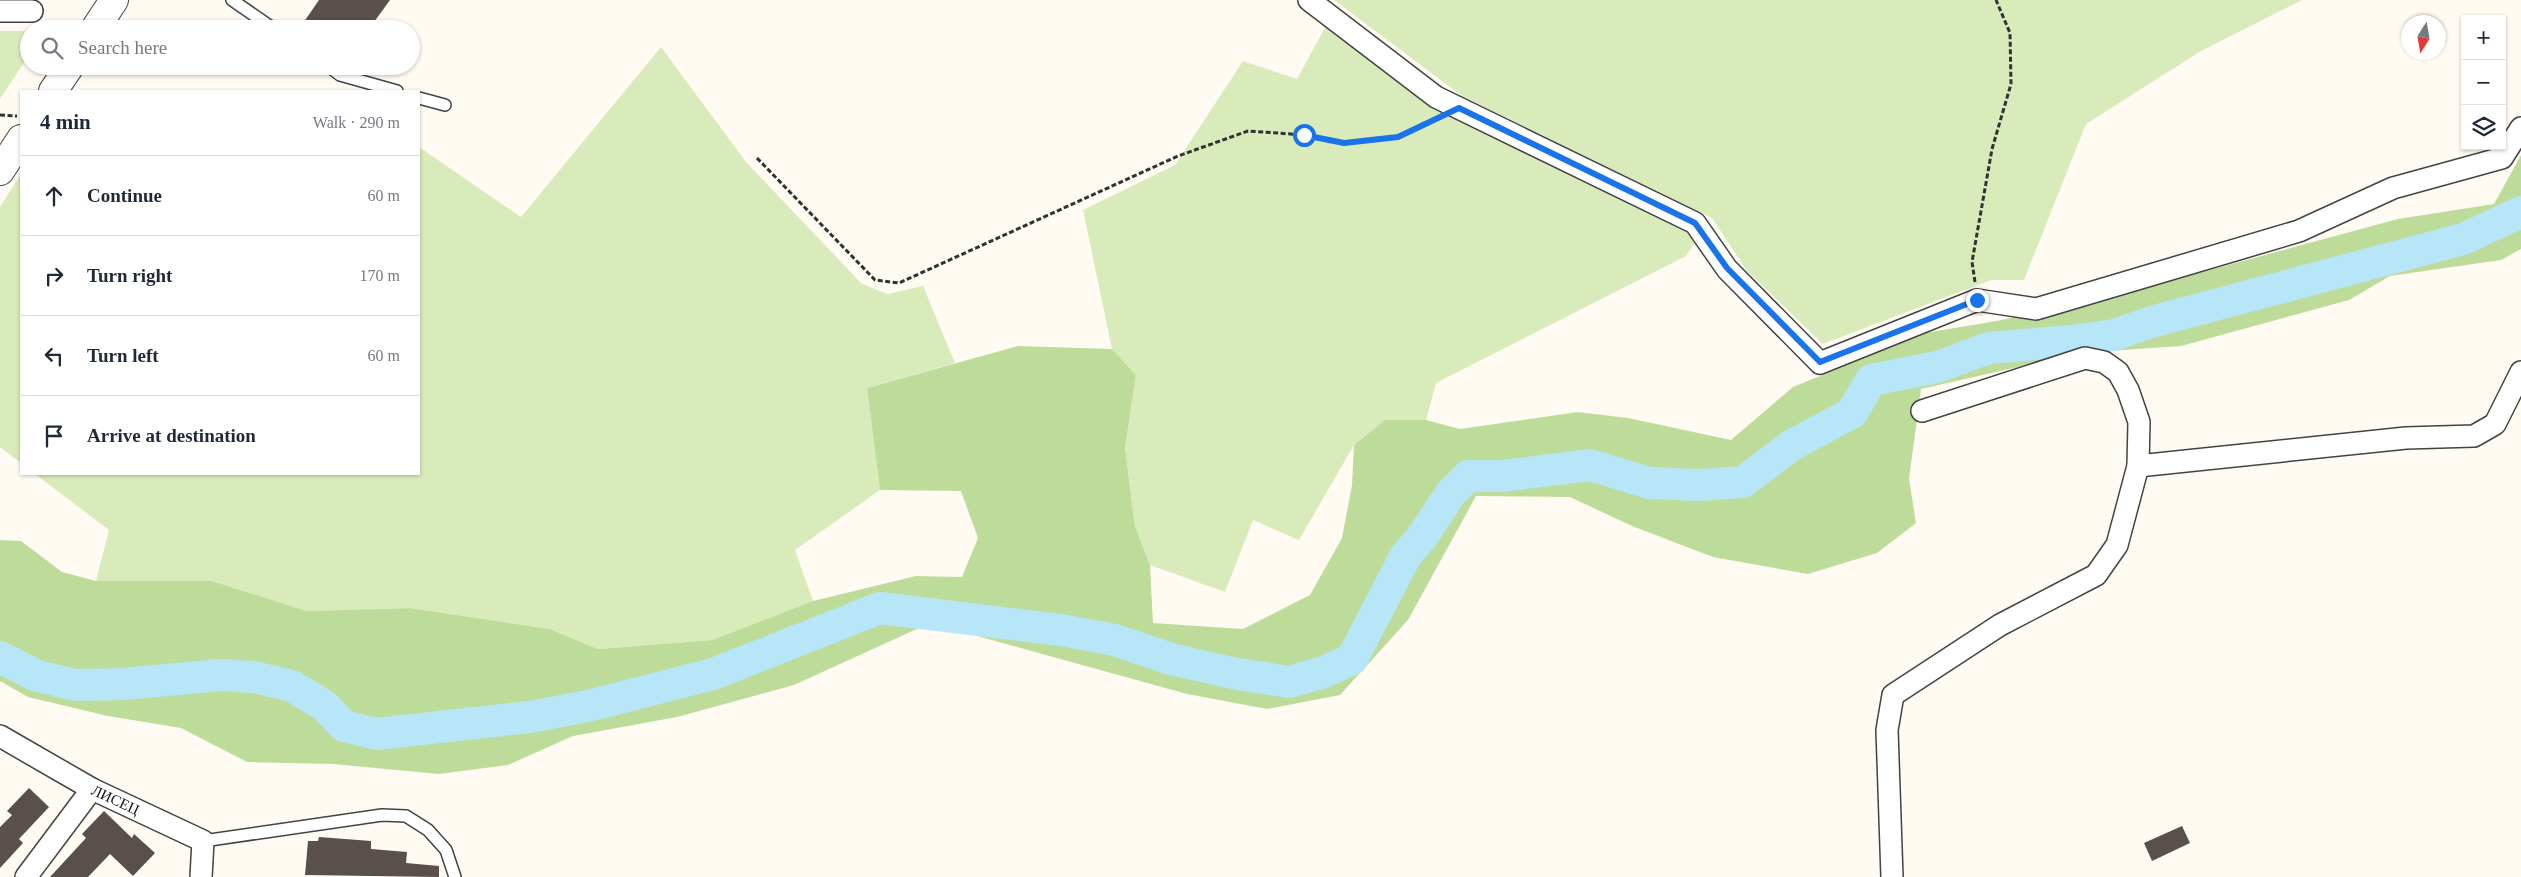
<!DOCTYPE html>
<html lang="en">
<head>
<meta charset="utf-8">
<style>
	:root { --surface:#fff; --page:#f6f6f7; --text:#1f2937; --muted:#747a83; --line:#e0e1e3 }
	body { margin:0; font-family:Georgia,serif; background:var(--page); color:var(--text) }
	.controls { position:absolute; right:15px; top:15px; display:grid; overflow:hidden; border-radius:0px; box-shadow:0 1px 4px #0004 }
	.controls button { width:45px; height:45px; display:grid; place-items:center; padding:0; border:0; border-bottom:1px solid var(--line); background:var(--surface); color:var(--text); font:25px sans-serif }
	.compass { position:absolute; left:2401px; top:15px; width:45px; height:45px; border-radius:50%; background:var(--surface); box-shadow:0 1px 4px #0004; rotate:191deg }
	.stop { position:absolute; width:15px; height:15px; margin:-11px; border:4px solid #1a73e8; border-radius:50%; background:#fff }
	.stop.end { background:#1a73e8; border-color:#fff; box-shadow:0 1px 5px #0008 }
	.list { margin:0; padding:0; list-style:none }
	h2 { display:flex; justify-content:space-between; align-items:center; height:65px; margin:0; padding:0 20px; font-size:21px }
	h2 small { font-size:16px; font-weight:400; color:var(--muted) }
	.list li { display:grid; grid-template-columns:32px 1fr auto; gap:15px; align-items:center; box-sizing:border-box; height:80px; padding:0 20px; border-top:1px solid var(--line) }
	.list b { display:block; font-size:19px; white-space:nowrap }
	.list em { font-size:16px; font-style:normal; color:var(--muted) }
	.icon { flex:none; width:28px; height:28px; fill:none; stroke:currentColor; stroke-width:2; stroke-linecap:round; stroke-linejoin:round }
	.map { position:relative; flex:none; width:2521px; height:877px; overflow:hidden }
	.search { position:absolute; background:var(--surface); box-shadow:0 1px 4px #0004; left:20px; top:20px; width:400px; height:55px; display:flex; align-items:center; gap:12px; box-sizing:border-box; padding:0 18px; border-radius:28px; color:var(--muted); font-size:19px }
	.panel { position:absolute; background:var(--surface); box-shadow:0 1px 4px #0004; left:20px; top:90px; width:400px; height:385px; border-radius:0px }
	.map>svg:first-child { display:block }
</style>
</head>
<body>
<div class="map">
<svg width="2521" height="877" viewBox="0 0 2521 877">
	<rect width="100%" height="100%" fill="#fffbf2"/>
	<!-- green -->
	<g fill="#d9ebbb">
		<polygon points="1334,0 2302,0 2201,51 2086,124 2024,280 1991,280 1823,344 1747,271 1712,218 1462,96"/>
		<polygon points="1327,24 1698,238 1686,256 1436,383 1426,420 1385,420 1354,445 1299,540 1253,520 1225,592 1150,565 1135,526 1125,448 1136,375 1112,349 1083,210 1175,165 1243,61 1297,79"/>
		<polygon points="0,31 29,31 29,55 0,99"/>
		<polygon points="661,47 746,162 862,284 888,294 923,286 955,363 867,388 880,490 795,550 813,601 712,640 598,649 550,629 410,608 307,611 212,581 96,581 109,530 35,474 419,474 419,147 521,217"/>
		<polygon points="21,174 21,463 0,447 0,207"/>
	</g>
	<!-- forest -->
	<polygon fill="#bedc99" points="2521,155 2521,249 2501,260 2390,276 2349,300 2181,346 2079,353 1921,389 1909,479 1916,523 1877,553 1808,574 1713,557 1632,526 1570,497 1476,496 1408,620 1340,695 1267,709 1187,694 930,623 794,685 677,717 573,736 508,765 439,774 333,764 247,762 181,728 108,716 28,697 0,681 0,540 21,541 62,572 96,581 212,581 307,611 410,608 550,629 598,649 712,640 813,601 916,576 962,577 978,538 961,491 880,490 867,388 1018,346 1112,349 1136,375 1125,448 1135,526 1150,565 1153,623 1243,629 1310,595 1342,538 1352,485 1354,445 1385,420 1426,420 1460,429 1578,412 1628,418 1731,440 1793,387 1925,333 2002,320 2158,284 2398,219 2494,204"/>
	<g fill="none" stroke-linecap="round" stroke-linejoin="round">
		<!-- stream -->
		<polyline stroke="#3ba4d0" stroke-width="5.5" points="2521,212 2521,211"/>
		<!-- river -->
		<polyline stroke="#b6e6f7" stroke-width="32" points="0,657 37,676 76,685 123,684 220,675 254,677 292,686 325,706 344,726 377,734 530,717 588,706 713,674 880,608 1061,630 1115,640 1171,659 1232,673 1289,682 1324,672 1352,659 1405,557 1424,534 1451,493 1468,476 1502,476 1590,465 1649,483 1699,485 1743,482 1792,445 1852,413 1871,380 1937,367 1989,348 2070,341 2114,335 2151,322 2463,239 2521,212"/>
	</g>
	<!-- building -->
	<g fill="#594f4c">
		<polygon points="319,0 390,0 369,29 299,29"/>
		<polygon points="29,788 49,807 19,839 23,843 0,868 0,827 12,815 7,811"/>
		<polygon points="104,811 132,838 134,834 155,853 133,876 110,854 88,877 50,877 86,838 82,834"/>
		<polygon points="2182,826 2190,843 2152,861 2144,843"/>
		<polygon points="319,837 371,841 371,849 407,852 406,863 439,866 439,877 305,875 308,841 318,841"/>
	</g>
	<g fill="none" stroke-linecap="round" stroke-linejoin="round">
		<!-- service casing -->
		<g stroke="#434343" stroke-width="14">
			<g id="service">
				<polyline points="232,0 274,29"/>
				<polyline points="328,66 340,75 397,91"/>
				<polyline points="419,98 445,105"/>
				<polyline points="203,841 382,815 406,816 428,830 446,850 455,877"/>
			</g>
		</g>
		<!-- minor casing -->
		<g stroke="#434343" stroke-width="24">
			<g id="minor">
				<polyline points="1309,0 1436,97 1695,223 1727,269 1820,363 1977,300 2036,309 2299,231 2393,188 2502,158 2521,128"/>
				<polyline points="0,11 32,11"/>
				<polyline points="2138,466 2406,438 2474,436 2495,424 2521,372"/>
				<path id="s1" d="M0,736L92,789L203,841L201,877"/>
				<polyline points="26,877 92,789"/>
				<polyline points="1892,877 1887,730 1893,695 2000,625 2096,575 2117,545 2138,466 2139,422 2128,390 2118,372 2104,362 2085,358 1922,411"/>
			</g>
		</g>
		<!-- tertiary casing -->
		<g stroke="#434343" stroke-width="30">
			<g id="tertiary">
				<polyline points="95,29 114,0"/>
				<polyline points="53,91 70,66"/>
				<polyline points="0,171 21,139"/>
			</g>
		</g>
		<!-- path -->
		<g stroke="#323232" stroke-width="3" stroke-dasharray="5 2.5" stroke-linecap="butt">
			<polyline points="0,115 17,116"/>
			<polyline points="757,158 875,280 899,283 1178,156 1248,131 1305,135 1344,143 1398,137 1438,118"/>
			<polyline points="1975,282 1972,262 1992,149 2011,84 2010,33 1996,0"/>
		</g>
		<!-- service -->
		<use href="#service" stroke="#fff" stroke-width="11"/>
		<!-- minor -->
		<use href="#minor" stroke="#fff" stroke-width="21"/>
		<!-- tertiary -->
		<use href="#tertiary" stroke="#fff" stroke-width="28"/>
	</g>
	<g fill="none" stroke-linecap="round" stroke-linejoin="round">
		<!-- route -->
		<polyline stroke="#1a73e8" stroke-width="6" points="1304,135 1344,143 1398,137 1459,108 1695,223 1727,268 1820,362 1977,300"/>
	</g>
	<g text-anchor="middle" stroke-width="5" stroke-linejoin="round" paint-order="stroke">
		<!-- street labels -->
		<g font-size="15" fill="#101010" stroke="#fff">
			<text dy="5" stroke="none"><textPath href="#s1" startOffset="132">ЛИСЕЦ</textPath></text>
		</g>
	</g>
</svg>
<div class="controls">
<button>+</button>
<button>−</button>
<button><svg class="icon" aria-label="layers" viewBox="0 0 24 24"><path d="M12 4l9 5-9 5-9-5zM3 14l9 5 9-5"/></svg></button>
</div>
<svg class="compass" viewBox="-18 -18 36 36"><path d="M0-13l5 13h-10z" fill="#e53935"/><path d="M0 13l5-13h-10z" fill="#747a83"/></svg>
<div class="stop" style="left:1304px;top:135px"></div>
<div class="stop end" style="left:1977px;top:300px"></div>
<div class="search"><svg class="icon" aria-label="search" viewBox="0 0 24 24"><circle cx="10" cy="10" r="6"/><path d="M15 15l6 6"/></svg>Search here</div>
<section class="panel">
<h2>4 min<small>Walk · 290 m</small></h2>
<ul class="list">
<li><svg class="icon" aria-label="ahead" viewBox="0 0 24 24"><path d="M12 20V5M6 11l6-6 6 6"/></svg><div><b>Continue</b></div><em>60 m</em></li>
<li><svg class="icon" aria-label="right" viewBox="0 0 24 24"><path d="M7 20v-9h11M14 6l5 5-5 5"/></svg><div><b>Turn right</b></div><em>170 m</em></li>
<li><svg class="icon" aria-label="left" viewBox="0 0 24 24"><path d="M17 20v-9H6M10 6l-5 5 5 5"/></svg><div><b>Turn left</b></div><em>60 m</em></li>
<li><svg class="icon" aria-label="arrive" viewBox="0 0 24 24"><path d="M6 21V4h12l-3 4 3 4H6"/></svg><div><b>Arrive at destination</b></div></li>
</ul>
</section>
</div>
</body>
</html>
